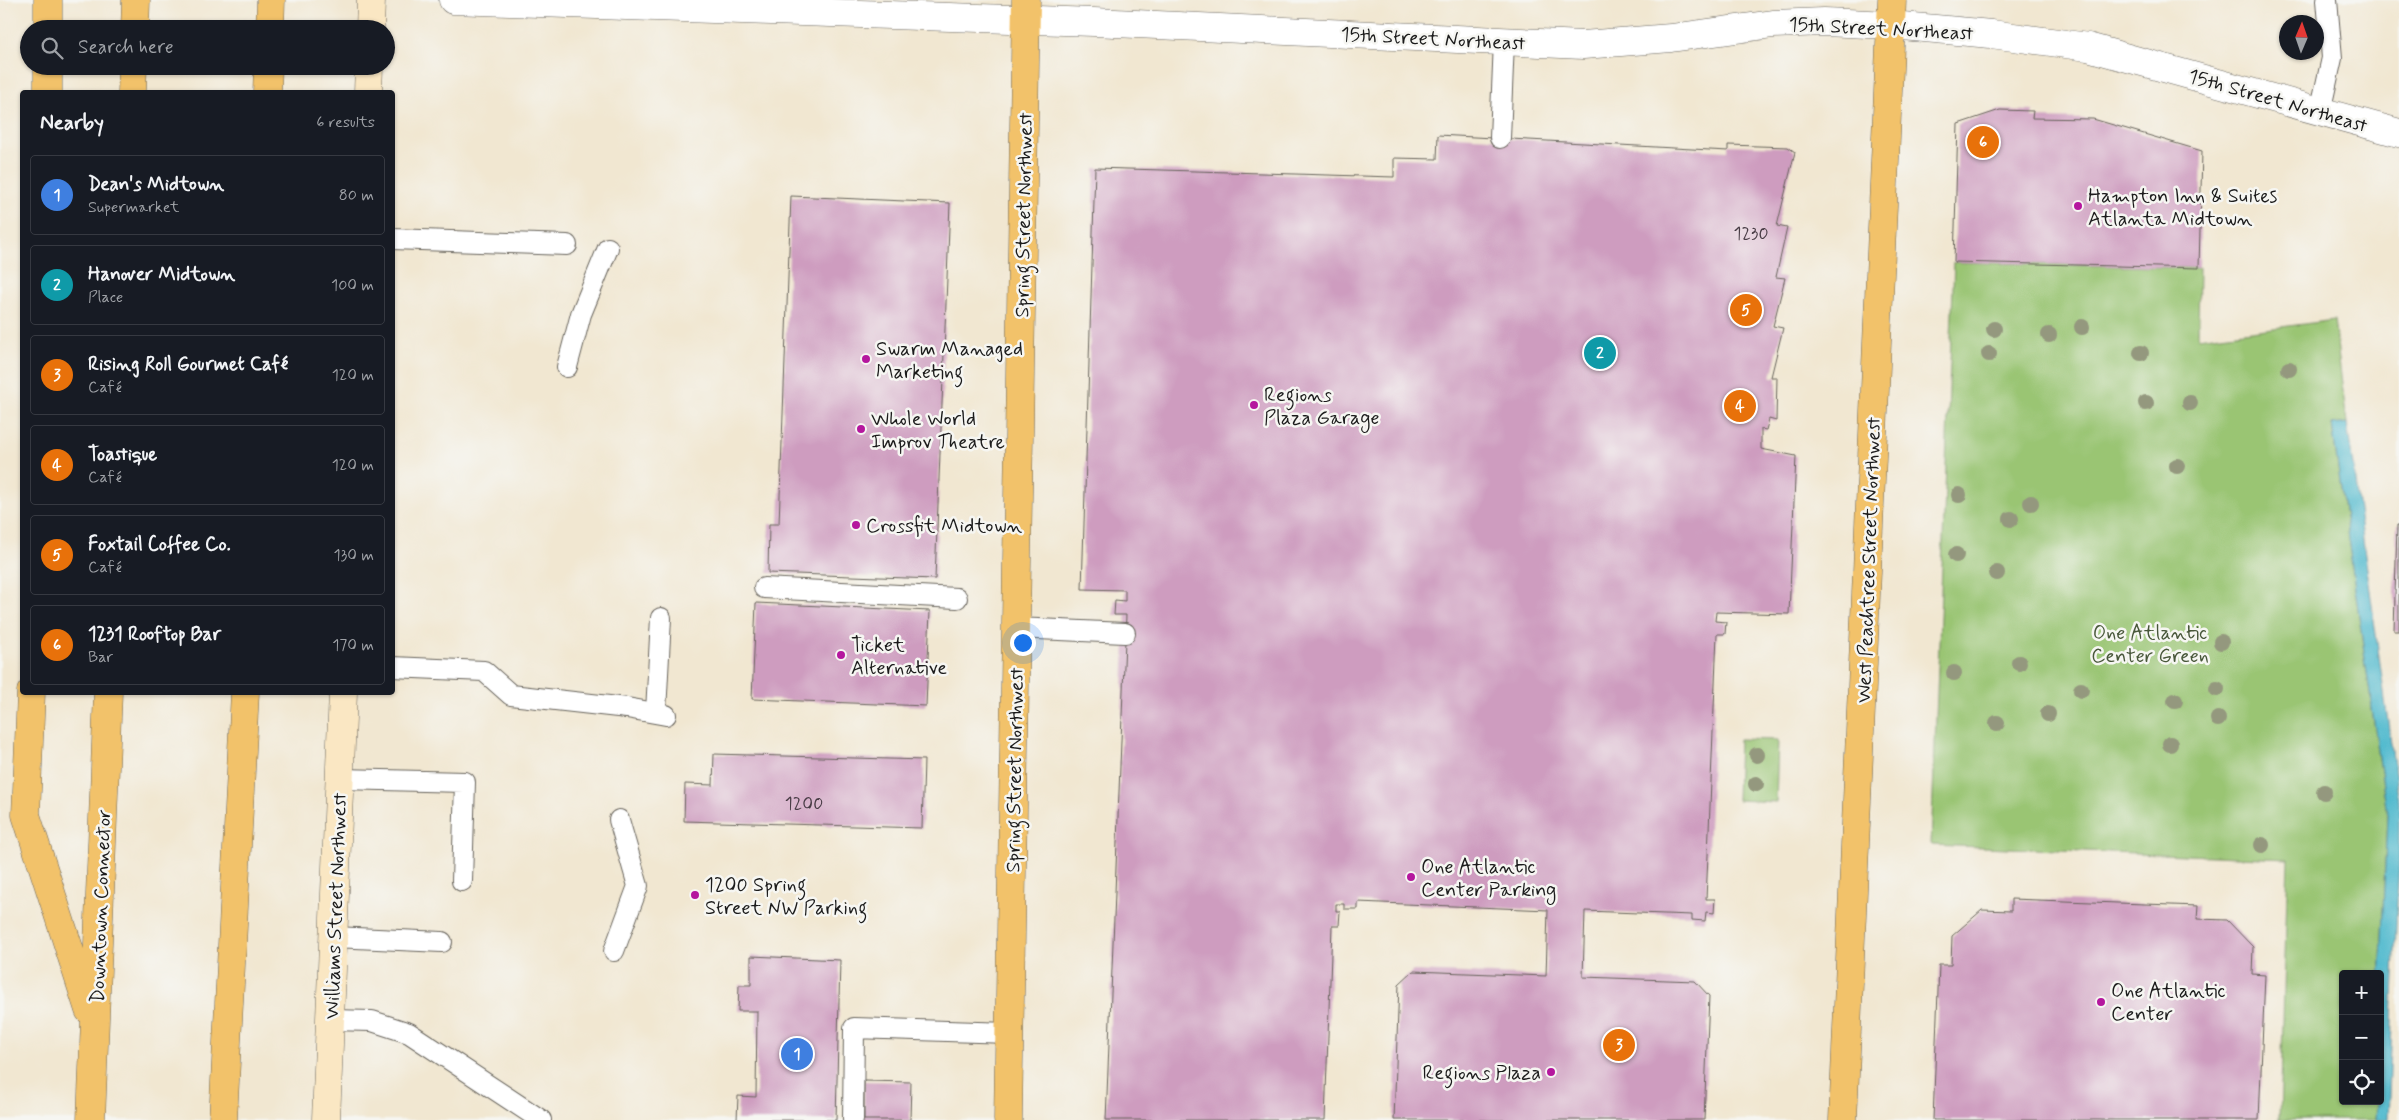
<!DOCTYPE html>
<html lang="en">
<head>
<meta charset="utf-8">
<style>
	:root { --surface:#171b24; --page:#20242c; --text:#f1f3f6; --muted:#9ea1a6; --line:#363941; --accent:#d690ce }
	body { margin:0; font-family:Mynerve,sans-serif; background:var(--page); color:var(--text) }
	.controls { position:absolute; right:15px; bottom:15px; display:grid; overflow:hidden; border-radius:5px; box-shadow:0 1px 4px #0004 }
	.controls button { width:45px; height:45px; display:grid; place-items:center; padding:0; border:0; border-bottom:1px solid var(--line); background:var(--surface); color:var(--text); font:25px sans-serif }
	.compass { position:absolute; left:2279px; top:15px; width:45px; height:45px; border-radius:50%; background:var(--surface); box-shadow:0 1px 4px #0004; rotate:2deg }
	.you { position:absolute; left:1022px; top:642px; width:18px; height:18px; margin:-12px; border:4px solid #fff; border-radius:50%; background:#1a73e8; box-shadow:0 0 0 8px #1a73e833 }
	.badge { display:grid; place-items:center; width:32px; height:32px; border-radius:50%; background:var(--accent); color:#fff; font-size:16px; font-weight:700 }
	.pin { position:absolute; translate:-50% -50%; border:2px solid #fff; box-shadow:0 1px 5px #0006 }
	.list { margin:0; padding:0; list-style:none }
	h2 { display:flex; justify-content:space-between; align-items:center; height:65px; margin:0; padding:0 20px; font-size:21px }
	h2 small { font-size:16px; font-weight:400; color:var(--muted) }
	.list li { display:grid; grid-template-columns:32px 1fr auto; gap:15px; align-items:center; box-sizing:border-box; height:80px; margin:0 10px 10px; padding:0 10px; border:1px solid var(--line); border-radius:5px }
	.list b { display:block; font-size:19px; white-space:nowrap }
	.list p { margin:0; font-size:16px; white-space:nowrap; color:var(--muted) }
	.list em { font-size:16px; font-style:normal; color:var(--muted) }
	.icon { flex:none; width:28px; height:28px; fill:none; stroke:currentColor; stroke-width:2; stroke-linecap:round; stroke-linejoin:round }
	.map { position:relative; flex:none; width:2399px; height:1120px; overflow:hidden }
	.search { position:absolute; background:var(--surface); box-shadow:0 1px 4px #0004; left:20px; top:20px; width:375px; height:55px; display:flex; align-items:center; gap:12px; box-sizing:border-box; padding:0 18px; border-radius:28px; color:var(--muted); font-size:19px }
	.panel { position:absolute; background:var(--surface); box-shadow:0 1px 4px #0004; left:20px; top:90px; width:375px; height:605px; border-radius:5px }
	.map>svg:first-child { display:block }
</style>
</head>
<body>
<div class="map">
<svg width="2399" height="1120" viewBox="0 0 2399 1120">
	<rect width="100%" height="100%" fill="#f6f6f2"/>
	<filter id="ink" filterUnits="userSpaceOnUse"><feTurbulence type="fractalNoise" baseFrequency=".02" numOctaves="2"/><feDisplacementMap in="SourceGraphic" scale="10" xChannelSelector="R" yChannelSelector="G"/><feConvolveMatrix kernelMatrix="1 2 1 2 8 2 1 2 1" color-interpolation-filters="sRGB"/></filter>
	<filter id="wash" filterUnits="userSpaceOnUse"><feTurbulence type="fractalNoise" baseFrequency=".0096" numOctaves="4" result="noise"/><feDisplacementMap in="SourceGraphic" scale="20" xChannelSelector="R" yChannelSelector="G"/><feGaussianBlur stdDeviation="1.12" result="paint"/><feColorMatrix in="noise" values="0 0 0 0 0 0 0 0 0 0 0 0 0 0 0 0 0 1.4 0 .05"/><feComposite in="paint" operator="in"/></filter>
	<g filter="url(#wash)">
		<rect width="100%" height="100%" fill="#f1e7d1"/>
		<!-- green -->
		<g fill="#9ac573" stroke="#5b7048">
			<polygon points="1954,262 2199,268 2198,338 2334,320 2347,423 2332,425 2387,814 2380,985 2380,974 2343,974 2343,1101 2376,1101 2375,1120 2280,1120 2288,859 1931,845"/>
			<polygon points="1739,739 1778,740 1776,802 1737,800"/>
		</g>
		<!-- water -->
		<polygon fill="#50b9ce" stroke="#366a75" points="2347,423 2399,802 2399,857 2388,1120 2375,1120 2376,1101 2380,1101 2380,985 2387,814 2332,425"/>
		<g id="blocks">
			<!-- building -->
			<g fill="#ce9cbf">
				<polygon points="2000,110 2033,111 2032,118 2093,119 2202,151 2199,268 1954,262 1958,124"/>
				<polygon points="1438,135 1728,151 1728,145 1788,147 1795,152 1777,226 1787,228 1776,277 1785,278 1773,326 1783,328 1771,377 1777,377 1776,421 1769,419 1766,430 1761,429 1761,449 1796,456 1789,614 1716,612 1715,621 1726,622 1725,634 1717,634 1708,855 1706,899 1715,899 1714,913 1706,912 1705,921 1692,920 1692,915 1585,911 1583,977 1695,981 1709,996 1704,1120 1394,1120 1399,984 1413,971 1546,976 1548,910 1358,902 1358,909 1344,909 1344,904 1336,904 1336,911 1340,911 1339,926 1332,926 1325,1120 1106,1120 1126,615 1114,615 1115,600 1125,601 1125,590 1082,589 1095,168 1394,177 1394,158 1437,159"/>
				<polygon points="791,196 950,203 935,579 768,573 769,524 779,524"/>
				<polygon points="2397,525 2399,525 2399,631 2394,631"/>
				<polygon points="756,603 930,611 926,706 752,699"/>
				<polygon points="714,754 924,760 922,828 684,821 685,784 713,785"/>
				<polygon points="2011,899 2198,906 2197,919 2227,920 2253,947 2252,974 2265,975 2259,1120 1933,1120 1939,965 1951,965 1952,936 1982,910 2011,911"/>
				<polygon points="751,956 840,960 836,1120 737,1120 738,1096 756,1097 757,1011 738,1011 739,985 751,985"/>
				<polygon points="864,1081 911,1082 910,1120 864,1120"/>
			</g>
		</g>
	</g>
	<g filter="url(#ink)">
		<use href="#blocks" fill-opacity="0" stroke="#67635b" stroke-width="1"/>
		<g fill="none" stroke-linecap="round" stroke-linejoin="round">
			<!-- lane casing -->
			<g stroke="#67635b" stroke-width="22">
				<g id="lane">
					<polyline points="2320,112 2332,58 2327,0"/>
					<polyline points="1500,138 1504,41"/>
					<polyline points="392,239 567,245"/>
					<polyline points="567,367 581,314 608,248"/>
					<polyline points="764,588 957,598"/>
					<polyline points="1016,628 1125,633"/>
					<polyline points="392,667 484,671 511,695 627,708 666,715"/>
					<polyline points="656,712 661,618"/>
					<polyline points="340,779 465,782 462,881"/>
					<polyline points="334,937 442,942"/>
					<polyline points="614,951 638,886 619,820"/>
					<polyline points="331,1020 372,1021 409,1033 541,1120"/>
					<polyline points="853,1120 854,1028 1009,1033"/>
				</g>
			</g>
			<!-- street casing -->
			<g stroke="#67635b" stroke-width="29">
				<polyline id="street" points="453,0 1094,22 1583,45 1671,38 1773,24 1824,22 1891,25 1991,34 2088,47 2399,133"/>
			</g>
			<!-- secondary casing -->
			<g stroke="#67635b" stroke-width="29">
				<g id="secondary">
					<polyline points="370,29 371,0"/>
					<polyline points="368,92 369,66"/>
					<polyline points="326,1120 343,692"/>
				</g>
			</g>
			<!-- primary casing -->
			<g stroke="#67635b" stroke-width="29">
				<g id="primary">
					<polyline points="1008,1120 1026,0"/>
					<polyline points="1843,1120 1892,0"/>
				</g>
			</g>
			<!-- highway casing -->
			<g stroke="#67635b" stroke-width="29">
				<g id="highway">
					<polyline points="48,29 48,0"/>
					<polyline points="135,29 136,0"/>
					<polyline points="270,29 271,0"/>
					<polyline points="48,92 48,66"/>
					<polyline points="132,92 133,66"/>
					<polyline points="267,92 268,66"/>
					<polyline points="31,692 26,815 89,1010"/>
					<polyline points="91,1120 108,692"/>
					<polyline points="223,1120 245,692"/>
				</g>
			</g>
			<!-- lane -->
			<use href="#lane" stroke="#fff" stroke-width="20"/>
			<!-- street -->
			<use href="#street" stroke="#fff" stroke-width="28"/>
			<!-- secondary -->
			<use href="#secondary" stroke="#fae7c3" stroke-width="28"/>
			<!-- primary -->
			<use href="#primary" stroke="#f2c26a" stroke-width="28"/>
			<!-- highway -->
			<use href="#highway" stroke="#f2c26a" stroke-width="28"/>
		</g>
		<!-- trees -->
		<g fill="#94987e">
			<circle cx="2082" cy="327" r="8"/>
			<circle cx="1994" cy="329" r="8"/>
			<circle cx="2049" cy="335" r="8"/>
			<circle cx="2141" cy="353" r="8"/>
			<circle cx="1989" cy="354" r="8"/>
			<circle cx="2289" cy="369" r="8"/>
			<circle cx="2146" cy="403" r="8"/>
			<circle cx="2190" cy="403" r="8"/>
			<circle cx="2177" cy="466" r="8"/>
			<circle cx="1959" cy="495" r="8"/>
			<circle cx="2031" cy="503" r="8"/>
			<circle cx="2011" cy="519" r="8"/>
			<circle cx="1956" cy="555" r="8"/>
			<circle cx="1997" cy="573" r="8"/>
			<circle cx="2221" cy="642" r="8"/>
			<circle cx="2019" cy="663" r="8"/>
			<circle cx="1954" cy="673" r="8"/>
			<circle cx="2217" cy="689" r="8"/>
			<circle cx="2081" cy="690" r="8"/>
			<circle cx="2175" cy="701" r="8"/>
			<circle cx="2048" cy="714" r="8"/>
			<circle cx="2218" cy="719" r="8"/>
			<circle cx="1997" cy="723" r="8"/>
			<circle cx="2170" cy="744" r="8"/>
			<circle cx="1757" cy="755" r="8"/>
			<circle cx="1756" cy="784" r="8"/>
			<circle cx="2324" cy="792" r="8"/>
			<circle cx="2262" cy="845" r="8"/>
		</g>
	</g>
	<!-- markers -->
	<g fill="#b5179e" stroke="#f6f6f2" stroke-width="2">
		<circle cx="2078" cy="206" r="5"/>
		<circle cx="866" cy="359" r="5"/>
		<circle cx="1254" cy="405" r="5"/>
		<circle cx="861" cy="429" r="5"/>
		<circle cx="856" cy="525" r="5"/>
		<circle cx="841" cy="655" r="5"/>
		<circle cx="1411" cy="877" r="5"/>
		<circle cx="695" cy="895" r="5"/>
		<circle cx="2101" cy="1002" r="5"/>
		<circle cx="1551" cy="1072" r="5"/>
	</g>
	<g text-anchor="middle" stroke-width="5" stroke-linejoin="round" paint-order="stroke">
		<!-- number labels -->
		<g font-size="18" fill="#483c45">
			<text x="1751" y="239">1230</text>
			<text x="804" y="809">1200</text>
		</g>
		<!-- street labels -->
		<g font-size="20" fill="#1c1c1c" stroke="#f6f6f2">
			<text transform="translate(1881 28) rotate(3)" y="7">15th Street Northeast</text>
			<text transform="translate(1433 38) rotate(3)" y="7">15th Street Northeast</text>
			<text transform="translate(2278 100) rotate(16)" y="7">15th Street Northeast</text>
			<text transform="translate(1023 215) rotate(-89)" y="7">Spring Street Northwest</text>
			<text transform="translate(1868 560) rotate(-88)" y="7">West Peachtree Street Northwest</text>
			<text transform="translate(1014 770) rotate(-89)" y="7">Spring Street Northwest</text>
			<text transform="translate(100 906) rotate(-88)" y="7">Downtown Connector</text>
			<text transform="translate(335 906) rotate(-88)" y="7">Williams Street Northwest</text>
		</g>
		<!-- poi labels -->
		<g font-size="20" fill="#1c1c1c" stroke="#f6f6f2" text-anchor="start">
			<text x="2088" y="202">Hampton Inn &amp; Suites<tspan x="2088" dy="23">Atlanta Midtown</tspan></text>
			<text x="876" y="355">Swarm Managed<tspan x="876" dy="23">Marketing</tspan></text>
			<text x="1264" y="401">Regions<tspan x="1264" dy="23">Plaza Garage</tspan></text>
			<text x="871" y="425">Whole World<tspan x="871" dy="23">Improv Theatre</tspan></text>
			<text x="866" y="532">Crossfit Midtown</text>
			<text x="851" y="651">Ticket<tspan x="851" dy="23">Alternative</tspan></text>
			<text x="1421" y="873">One Atlantic<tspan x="1421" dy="23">Center Parking</tspan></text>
			<text x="705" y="891">1200 Spring<tspan x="705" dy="23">Street NW Parking</tspan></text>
			<text x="2111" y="997">One Atlantic<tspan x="2111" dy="23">Center</tspan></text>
			<text x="1541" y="1079" text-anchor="end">Regions Plaza</text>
		</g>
		<!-- park labels -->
		<g font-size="20" fill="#48573a" stroke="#f6f6f2">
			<text x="2150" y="639">One Atlantic<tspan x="2150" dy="23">Center Green</tspan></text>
		</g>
	</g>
</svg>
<div class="controls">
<button>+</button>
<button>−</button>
<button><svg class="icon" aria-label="locate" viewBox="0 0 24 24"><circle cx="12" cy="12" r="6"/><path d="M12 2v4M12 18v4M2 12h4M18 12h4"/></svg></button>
</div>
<svg class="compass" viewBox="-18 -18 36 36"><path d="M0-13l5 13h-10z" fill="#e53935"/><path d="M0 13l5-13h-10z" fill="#9ea1a6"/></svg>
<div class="you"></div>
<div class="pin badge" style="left:797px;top:1054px;background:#3f7fe0">1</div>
<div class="pin badge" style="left:1600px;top:353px;background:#0f9aa8">2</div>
<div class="pin badge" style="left:1619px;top:1045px;background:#e8710a">3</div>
<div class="pin badge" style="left:1740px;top:406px;background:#e8710a">4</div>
<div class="pin badge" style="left:1746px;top:310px;background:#e8710a">5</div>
<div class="pin badge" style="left:1983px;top:142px;background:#e8710a">6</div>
<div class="search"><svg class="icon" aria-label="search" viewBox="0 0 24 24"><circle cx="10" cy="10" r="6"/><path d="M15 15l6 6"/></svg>Search here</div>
<section class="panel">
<h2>Nearby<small>6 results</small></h2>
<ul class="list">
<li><span class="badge" style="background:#3f7fe0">1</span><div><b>Dean's Midtown</b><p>Supermarket</p></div><em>80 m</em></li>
<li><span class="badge" style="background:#0f9aa8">2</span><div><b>Hanover Midtown</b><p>Place</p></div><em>100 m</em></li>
<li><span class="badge" style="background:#e8710a">3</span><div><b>Rising Roll Gourmet Café</b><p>Café</p></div><em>120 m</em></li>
<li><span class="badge" style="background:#e8710a">4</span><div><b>Toastique</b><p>Café</p></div><em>120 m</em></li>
<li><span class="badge" style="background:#e8710a">5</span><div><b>Foxtail Coffee Co.</b><p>Café</p></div><em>130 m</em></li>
<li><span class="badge" style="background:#e8710a">6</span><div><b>1231 Rooftop Bar</b><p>Bar</p></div><em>170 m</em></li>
</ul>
</section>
</div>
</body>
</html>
